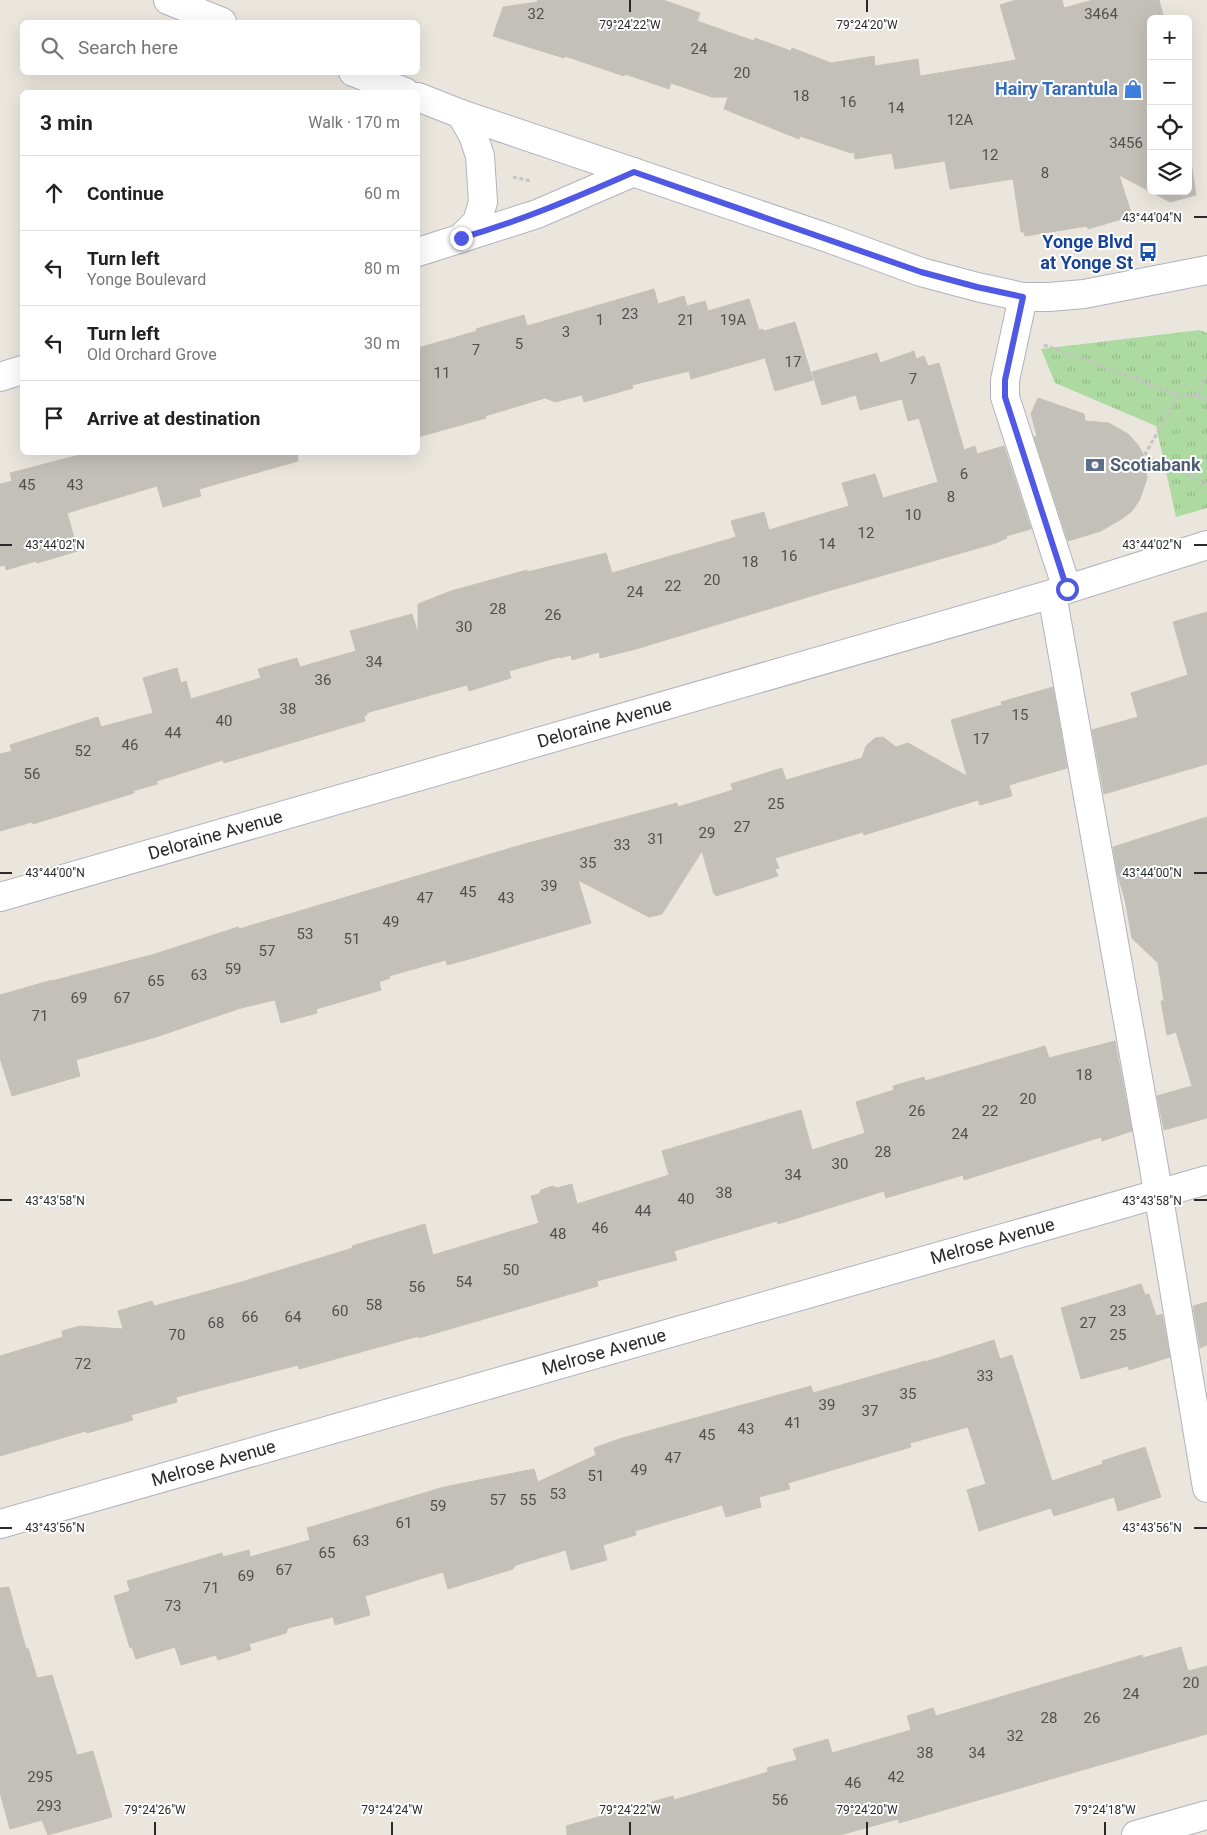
<!DOCTYPE html>
<html lang="en">
<head>
<meta charset="utf-8">
<style>
	:root { --surface:#fff; --page:#f6f6f6; --text:#222; --muted:#767676; --line:#e0e0e0 }
	body { margin:0; font-family:Roboto,sans-serif; background:var(--page); color:var(--text) }
	.controls { position:absolute; right:15px; top:15px; display:grid; overflow:hidden; border-radius:8px; box-shadow:0 5px 20px #0002 }
	.controls button { width:45px; height:45px; display:grid; place-items:center; padding:0; border:0; border-bottom:1px solid var(--line); background:var(--surface); color:var(--text); font:25px sans-serif }
	.stop { position:absolute; width:15px; height:15px; margin:-11px; border:4px solid #5059e4; border-radius:50%; background:#fff }
	.stop.end { background:#5059e4; border-color:#fff; box-shadow:0 1px 5px #0008 }
	.list { margin:0; padding:0; list-style:none }
	h2 { display:flex; justify-content:space-between; align-items:center; height:65px; margin:0; padding:0 20px; font-size:21px }
	h2 small { font-size:16px; font-weight:400; color:var(--muted) }
	.list li { display:grid; grid-template-columns:32px 1fr auto; gap:15px; align-items:center; box-sizing:border-box; height:75px; padding:0 20px; border-top:1px solid var(--line) }
	.list b { display:block; font-size:19px; white-space:nowrap }
	.list p { margin:0; font-size:16px; white-space:nowrap; color:var(--muted) }
	.list em { font-size:16px; font-style:normal; color:var(--muted) }
	.icon { flex:none; width:28px; height:28px; fill:none; stroke:currentColor; stroke-width:2; stroke-linecap:round; stroke-linejoin:round }
	.map { position:relative; flex:none; width:1207px; height:1835px; overflow:hidden }
	.search { position:absolute; background:var(--surface); box-shadow:0 5px 20px #0002; left:20px; top:20px; width:400px; height:55px; display:flex; align-items:center; gap:12px; box-sizing:border-box; padding:0 18px; border-radius:8px; color:var(--muted); font-size:19px }
	.panel { position:absolute; background:var(--surface); box-shadow:0 5px 20px #0002; left:20px; top:90px; width:400px; height:365px; border-radius:8px }
	.map>svg:first-child { display:block }
</style>
</head>
<body>
<div class="map">
<svg width="1207" height="1835" viewBox="0 0 1207 1835">
	<defs>
		<pattern id="park-tufts" width="24" height="20" patternUnits="userSpaceOnUse" patternTransform="scale(1.25)"><rect width="24" height="20" fill="#addaa0"/><path d="M3 7l-1-3M5 7V3M7 7l1-3M15 17l-1-3M17 17v-4M19 17l1-3" fill="none" stroke="#95bb8a"/></pattern>
	</defs>
	<rect width="100%" height="100%" fill="#eae6de"/>
	<!-- park -->
	<polygon fill="url(#park-tufts)" points="1200,330 1207,333 1207,508 1176,517 1156,426 1055,383 1041,349"/>
	<!-- building -->
	<g fill="#c3c0b9" stroke="#c5c2b7">
		<polygon points="538,0 663,0 700,13 697,21 754,41 755,38 791,51 792,48 831,63 874,56 875,66 918,59 920,76 1016,60 1000,5 1016,0 1062,0 1064,8 1093,0 1159,0 1164,19 1151,19 1151,191 1188,191 1188,142 1196,195 1170,202 1119,175 1132,216 1088,229 1087,226 1025,236 1024,232 1021,232 1013,179 950,189 945,161 895,169 892,153 855,159 854,152 851,153 800,136 799,139 724,109 728,97 712,97 671,83 669,89 625,74 624,76 565,56 564,58 493,36 503,7 537,2"/>
		<polygon points="654,289 658,304 684,296 687,306 705,301 708,311 749,299 759,330 763,329 764,331 795,322 813,380 775,391 765,358 691,379 689,371 632,385 633,388 584,402 582,395 555,402 545,398 485,416 486,418 418,437 418,348 477,331 476,329 524,315 527,326"/>
		<polygon points="914,351 916,359 924,356 928,366 939,363 964,450 975,446 977,454 1004,446 1031,529 1006,536 1007,538 996,543 828,591 636,649 600,658 599,652 572,660 571,655 560,658 559,657 509,671 511,678 469,691 467,685 366,713 367,715 364,716 365,721 224,763 223,760 157,781 157,784 133,791 134,793 33,824 32,822 0,831 0,754 12,751 10,745 98,717 101,727 153,713 143,678 177,668 181,683 186,681 191,699 261,678 258,669 297,658 300,667 356,651 350,631 412,614 418,633 418,604 451,591 527,570 527,572 606,553 612,573 736,537 731,521 764,512 769,530 849,506 842,483 875,474 883,498 938,482 919,418 908,421 902,399 860,410 856,395 822,405 812,372 877,353 880,363"/>
		<polygon points="1038,398 1084,414 1085,421 1109,423 1128,434 1138,445 1144,456 1147,478 1140,499 1132,511 1123,518 1101,531 1068,541 1034,437 1037,436 1031,414"/>
		<polygon points="91,452 297,452 298,461 199,489 201,496 163,507 157,486 67,513 78,551 37,563 36,561 6,570 5,565 0,566 0,484 12,481 10,473"/>
		<polygon points="1207,612 1207,764 1104,794 1092,730 1138,717 1131,693 1188,675 1173,622"/>
		<polygon points="1053,687 1067,768 1009,785 1012,796 980,805 978,800 864,835 863,832 775,858 779,868 775,869 778,876 716,896 715,893 714,894 702,851 662,914 649,917 578,880 591,923 473,958 447,965 446,960 389,976 390,978 379,982 381,990 316,1009 317,1013 281,1023 275,1000 241,1008 156,1037 76,1060 80,1076 12,1096 0,1058 0,995 52,980 52,981 155,954 238,927 239,929 521,845 677,803 678,807 733,790 731,784 782,768 786,780 862,758 866,746 875,738 883,737 896,747 908,743 967,776 951,720 1002,705 1001,702"/>
		<polygon points="1207,817 1207,1118 1164,1130 1157,1096 1192,1086 1176,1032 1167,1035 1161,1001 1164,1001 1158,963 1132,938 1125,900 1117,872 1113,847"/>
		<polygon points="1115,1041 1132,1131 1102,1141 1101,1137 964,1180 963,1175 886,1198 884,1191 778,1224 777,1221 674,1251 677,1260 597,1281 598,1286 419,1338 419,1336 299,1369 298,1365 176,1397 177,1402 131,1415 133,1420 87,1433 86,1431 0,1456 0,1356 63,1337 62,1331 80,1326 123,1329 118,1311 152,1301 154,1306 238,1283 353,1248 352,1246 425,1224 433,1255 539,1223 531,1196 539,1194 541,1190 553,1186 557,1188 572,1184 577,1204 669,1175 662,1151 801,1110 812,1150 865,1133 856,1102 894,1090 893,1086 924,1077 925,1081 1045,1046 1049,1058"/>
		<polygon points="1141,1284 1145,1295 1149,1294 1156,1316 1162,1314 1170,1357 1129,1370 1128,1366 1081,1379 1061,1308"/>
		<polygon points="1207,1302 1207,1345 1200,1348 1193,1306"/>
		<polygon points="994,1340 1000,1359 1012,1355 1052,1481 1103,1464 1102,1461 1145,1447 1161,1497 1118,1511 1114,1497 1054,1516 1051,1508 979,1531 967,1490 986,1484 968,1427 910,1443 911,1447 788,1483 790,1489 759,1497 761,1507 726,1517 722,1505 635,1531 636,1535 603,1545 607,1560 571,1570 566,1550 516,1565 513,1569 448,1589 443,1572 365,1596 370,1615 335,1625 333,1617 288,1628 286,1633 249,1644 251,1650 218,1660 216,1655 181,1665 175,1647 136,1659 132,1647 130,1648 114,1596 130,1591 127,1581 222,1553 223,1557 249,1550 250,1557 310,1540 307,1528 444,1487 534,1469 538,1482 596,1455 594,1448 619,1439 811,1386 813,1393 925,1361 925,1362"/>
		<polygon points="9,1587 26,1649 28,1648 37,1678 52,1675 77,1755 93,1751 112,1817 48,1835 42,1820 10,1829 0,1793 0,1588"/>
		<polygon points="1181,1647 1188,1671 1207,1666 1207,1734 899,1823 898,1819 840,1835 567,1835 566,1826 673,1796 674,1800 768,1772 767,1768 797,1760 793,1749 828,1739 832,1753 911,1730 907,1716 933,1708 936,1716 1142,1655 1143,1658"/>
	</g>
	<g fill="none" stroke-linecap="round" stroke-linejoin="round">
		<!-- minor casing -->
		<g stroke="#b1b2bc" stroke-width="30">
			<g id="minor">
				<polyline points="168,0 222,22"/>
				<polyline points="353,72 405,92"/>
				<polyline points="418,97 461,114 828,238 921,272 977,287 1023,297 1049,297 1084,294 1207,270"/>
				<polyline points="461,114 473,135 480,156 483,202 477,222 461,238"/>
				<polyline points="418,252 537,214 634,172"/>
				<polyline points="1023,297 1005,380 1005,397 1067,589"/>
				<polyline points="0,377 22,370"/>
				<polyline points="1052,594 1153,1162 1207,1488"/>
				<path id="s1" d="M0,897L1052,594L1207,545"/>
				<path id="s2" d="M0,1524L1207,1180"/>
				<polyline points="1136,1835 1207,1815"/>
			</g>
		</g>
		<!-- path -->
		<g stroke="#c3c3c3" stroke-width="3" stroke-dasharray="4 2.5" stroke-linecap="butt">
			<polyline points="513,177 531,181"/>
			<polyline points="1044,345 1179,395 1197,396 1207,400"/>
			<polyline points="1179,395 1144,456 1207,484"/>
			<polyline points="1197,396 1207,375"/>
		</g>
		<!-- minor -->
		<use href="#minor" stroke="#fff" stroke-width="28"/>
	</g>
	<g fill="none" stroke-linecap="round" stroke-linejoin="round">
		<!-- route -->
		<path stroke="#5059e4" stroke-width="6" d="M461,238C521,221 577,197 634,172L921,272L977,287L1023,297L1005,380V397L1067,589"/>
	</g>
	<!-- ticks -->
	<path fill="none" stroke="#2a2a2a" stroke-width="2" d="M630,0V12M867,0V12M1194,217H1207M0,545H12M1194,545H1207M0,873H12M1194,873H1207M0,1200H12M1194,1200H1207M0,1528H12M1194,1528H1207M155,1822V1835M392,1822V1835M630,1822V1835M867,1822V1835M1105,1822V1835"/>
	<!-- icons -->
	<defs>
		<g id="shop-bare" transform="scale(1.5)"><path d="M-5-2.5h2.3a2.7 3.5 0 0 1 5.4 0H5L5.5 6h-11ZM-1.5-2.5h3a1.5 2.3 0 0 0-3 0Z" fill="#3f7fe0" stroke="#fff" stroke-width="2.5" paint-order="stroke"/></g>
		<g id="bus-bare" transform="scale(1.5)"><path d="M-5-6H5V4H4V6H2V4H-2V6H-4V4H-5ZM-3.5-4V0h7V-4ZM-3.5 1.2v1.5H-2V1.2ZM2 1.2v1.5H3.5V1.2Z" fill="#1a4fb4" stroke="#fff" stroke-width="2.5" paint-order="stroke"/></g>
		<g id="bank-bare" transform="scale(1.5)"><path d="M-6-4H6V4H-6ZM0-2.3a2.3 2.3 0 1 0 0 4.6a2.3 2.3 0 1 0 0-4.6Z" fill="#5c6f8a" stroke="#fff" stroke-width="2.5" paint-order="stroke"/></g>
	</defs>
	<g fill-rule="evenodd">
		<use href="#shop-bare" x="1133" y="89"/>
		<use href="#bus-bare" x="1148" y="252"/>
		<use href="#bank-bare" x="1095" y="465"/>
	</g>
	<g text-anchor="middle" stroke-width="4" stroke-linejoin="round" paint-order="stroke">
		<!-- number labels -->
		<g font-size="15" fill="#50504e">
			<text x="536" y="19">32</text>
			<text x="1101" y="19">3464</text>
			<text x="699" y="54">24</text>
			<text x="742" y="78">20</text>
			<text x="801" y="101">18</text>
			<text x="848" y="107">16</text>
			<text x="896" y="113">14</text>
			<text x="960" y="125">12A</text>
			<text x="1126" y="148">3456</text>
			<text x="990" y="160">12</text>
			<text x="1045" y="178">8</text>
			<text x="630" y="319">23</text>
			<text x="600" y="325">1</text>
			<text x="686" y="325">21</text>
			<text x="733" y="325">19A</text>
			<text x="566" y="337">3</text>
			<text x="519" y="349">5</text>
			<text x="476" y="355">7</text>
			<text x="793" y="367">17</text>
			<text x="442" y="378">11</text>
			<text x="913" y="384">7</text>
			<text x="964" y="479">6</text>
			<text x="27" y="490">45</text>
			<text x="75" y="490">43</text>
			<text x="951" y="502">8</text>
			<text x="913" y="520">10</text>
			<text x="866" y="538">12</text>
			<text x="827" y="549">14</text>
			<text x="789" y="561">16</text>
			<text x="750" y="567">18</text>
			<text x="712" y="585">20</text>
			<text x="673" y="591">22</text>
			<text x="635" y="597">24</text>
			<text x="498" y="614">28</text>
			<text x="553" y="620">26</text>
			<text x="464" y="632">30</text>
			<text x="374" y="667">34</text>
			<text x="323" y="685">36</text>
			<text x="288" y="714">38</text>
			<text x="1020" y="720">15</text>
			<text x="224" y="726">40</text>
			<text x="173" y="738">44</text>
			<text x="981" y="744">17</text>
			<text x="130" y="750">46</text>
			<text x="83" y="756">52</text>
			<text x="32" y="779">56</text>
			<text x="776" y="809">25</text>
			<text x="742" y="832">27</text>
			<text x="707" y="838">29</text>
			<text x="656" y="844">31</text>
			<text x="622" y="850">33</text>
			<text x="588" y="868">35</text>
			<text x="549" y="891">39</text>
			<text x="468" y="897">45</text>
			<text x="425" y="903">47</text>
			<text x="506" y="903">43</text>
			<text x="391" y="927">49</text>
			<text x="305" y="939">53</text>
			<text x="352" y="944">51</text>
			<text x="267" y="956">57</text>
			<text x="233" y="974">59</text>
			<text x="199" y="980">63</text>
			<text x="156" y="986">65</text>
			<text x="79" y="1003">69</text>
			<text x="122" y="1003">67</text>
			<text x="40" y="1021">71</text>
			<text x="1084" y="1080">18</text>
			<text x="1028" y="1104">20</text>
			<text x="917" y="1116">26</text>
			<text x="990" y="1116">22</text>
			<text x="960" y="1139">24</text>
			<text x="883" y="1157">28</text>
			<text x="840" y="1169">30</text>
			<text x="793" y="1180">34</text>
			<text x="724" y="1198">38</text>
			<text x="686" y="1204">40</text>
			<text x="643" y="1216">44</text>
			<text x="600" y="1233">46</text>
			<text x="558" y="1239">48</text>
			<text x="511" y="1275">50</text>
			<text x="464" y="1287">54</text>
			<text x="417" y="1292">56</text>
			<text x="374" y="1310">58</text>
			<text x="340" y="1316">60</text>
			<text x="1118" y="1316">23</text>
			<text x="250" y="1322">66</text>
			<text x="293" y="1322">64</text>
			<text x="216" y="1328">68</text>
			<text x="1088" y="1328">27</text>
			<text x="177" y="1340">70</text>
			<text x="1118" y="1340">25</text>
			<text x="83" y="1369">72</text>
			<text x="985" y="1381">33</text>
			<text x="908" y="1399">35</text>
			<text x="827" y="1410">39</text>
			<text x="870" y="1416">37</text>
			<text x="793" y="1428">41</text>
			<text x="746" y="1434">43</text>
			<text x="707" y="1440">45</text>
			<text x="673" y="1463">47</text>
			<text x="639" y="1475">49</text>
			<text x="596" y="1481">51</text>
			<text x="558" y="1499">53</text>
			<text x="498" y="1505">57</text>
			<text x="528" y="1505">55</text>
			<text x="438" y="1511">59</text>
			<text x="404" y="1528">61</text>
			<text x="361" y="1546">63</text>
			<text x="327" y="1558">65</text>
			<text x="284" y="1575">67</text>
			<text x="246" y="1581">69</text>
			<text x="211" y="1593">71</text>
			<text x="173" y="1611">73</text>
			<text x="1191" y="1688">20</text>
			<text x="1131" y="1699">24</text>
			<text x="1049" y="1723">28</text>
			<text x="1092" y="1723">26</text>
			<text x="1015" y="1741">32</text>
			<text x="925" y="1758">38</text>
			<text x="977" y="1758">34</text>
			<text x="40" y="1782">295</text>
			<text x="896" y="1782">42</text>
			<text x="853" y="1788">46</text>
			<text x="780" y="1805">56</text>
			<text x="49" y="1811">293</text>
		</g>
		<!-- shop labels -->
		<g font-size="18" font-weight="bold" fill="#366cbe" stroke="#fff" text-anchor="end">
			<text x="1118" y="95">Hairy Tarantula</text>
		</g>
		<!-- transit labels -->
		<g font-size="18" font-weight="bold" fill="#164399" stroke="#fff" text-anchor="end">
			<text x="1133" y="248">Yonge Blvd<tspan x="1133" dy="21">at Yonge St</tspan></text>
		</g>
		<!-- service labels -->
		<g font-size="18" font-weight="bold" fill="#4e5e75" stroke="#fff" text-anchor="start">
			<text x="1110" y="471">Scotiabank</text>
		</g>
		<!-- street labels -->
		<g font-size="18" fill="#2a2a2a" stroke="#fff">
			<text dy="6" stroke="none"><textPath href="#s1" startOffset="629">Deloraine Avenue</textPath></text>
			<text dy="6" stroke="none"><textPath href="#s1" startOffset="224">Deloraine Avenue</textPath></text>
			<text dy="6" stroke="none"><textPath href="#s2" startOffset="1032">Melrose Avenue</textPath></text>
			<text dy="6" stroke="none"><textPath href="#s2" startOffset="628">Melrose Avenue</textPath></text>
			<text dy="6" stroke="none"><textPath href="#s2" startOffset="222">Melrose Avenue</textPath></text>
		</g>
	</g>
	<g font-size="12" text-anchor="middle" fill="#2a2a2a" stroke="#fff" stroke-width="4" stroke-linejoin="round" paint-order="stroke">
		<text x="630" y="29">79°24'22"W</text>
		<text x="867" y="29">79°24'20"W</text>
		<text x="1152" y="222">43°44'04"N</text>
		<text x="55" y="549">43°44'02"N</text>
		<text x="1152" y="549">43°44'02"N</text>
		<text x="55" y="877">43°44'00"N</text>
		<text x="1152" y="877">43°44'00"N</text>
		<text x="55" y="1205">43°43'58"N</text>
		<text x="1152" y="1205">43°43'58"N</text>
		<text x="55" y="1532">43°43'56"N</text>
		<text x="1152" y="1532">43°43'56"N</text>
		<text x="155" y="1814">79°24'26"W</text>
		<text x="392" y="1814">79°24'24"W</text>
		<text x="630" y="1814">79°24'22"W</text>
		<text x="867" y="1814">79°24'20"W</text>
		<text x="1105" y="1814">79°24'18"W</text>
	</g>
</svg>
<div class="controls">
<button>+</button>
<button>−</button>
<button><svg class="icon" aria-label="locate" viewBox="0 0 24 24"><circle cx="12" cy="12" r="6"/><path d="M12 2v4M12 18v4M2 12h4M18 12h4"/></svg></button>
<button><svg class="icon" aria-label="layers" viewBox="0 0 24 24"><path d="M12 4l9 5-9 5-9-5zM3 14l9 5 9-5"/></svg></button>
</div>
<div class="stop" style="left:1067px;top:589px"></div>
<div class="stop end" style="left:461px;top:238px"></div>
<div class="search"><svg class="icon" aria-label="search" viewBox="0 0 24 24"><circle cx="10" cy="10" r="6"/><path d="M15 15l6 6"/></svg>Search here</div>
<section class="panel">
<h2>3 min<small>Walk · 170 m</small></h2>
<ul class="list">
<li><svg class="icon" aria-label="ahead" viewBox="0 0 24 24"><path d="M12 20V5M6 11l6-6 6 6"/></svg><div><b>Continue</b></div><em>60 m</em></li>
<li><svg class="icon" aria-label="left" viewBox="0 0 24 24"><path d="M17 20v-9H6M10 6l-5 5 5 5"/></svg><div><b>Turn left</b><p>Yonge Boulevard</p></div><em>80 m</em></li>
<li><svg class="icon" aria-label="left" viewBox="0 0 24 24"><path d="M17 20v-9H6M10 6l-5 5 5 5"/></svg><div><b>Turn left</b><p>Old Orchard Grove</p></div><em>30 m</em></li>
<li><svg class="icon" aria-label="arrive" viewBox="0 0 24 24"><path d="M6 21V4h12l-3 4 3 4H6"/></svg><div><b>Arrive at destination</b></div></li>
</ul>
</section>
</div>
</body>
</html>
